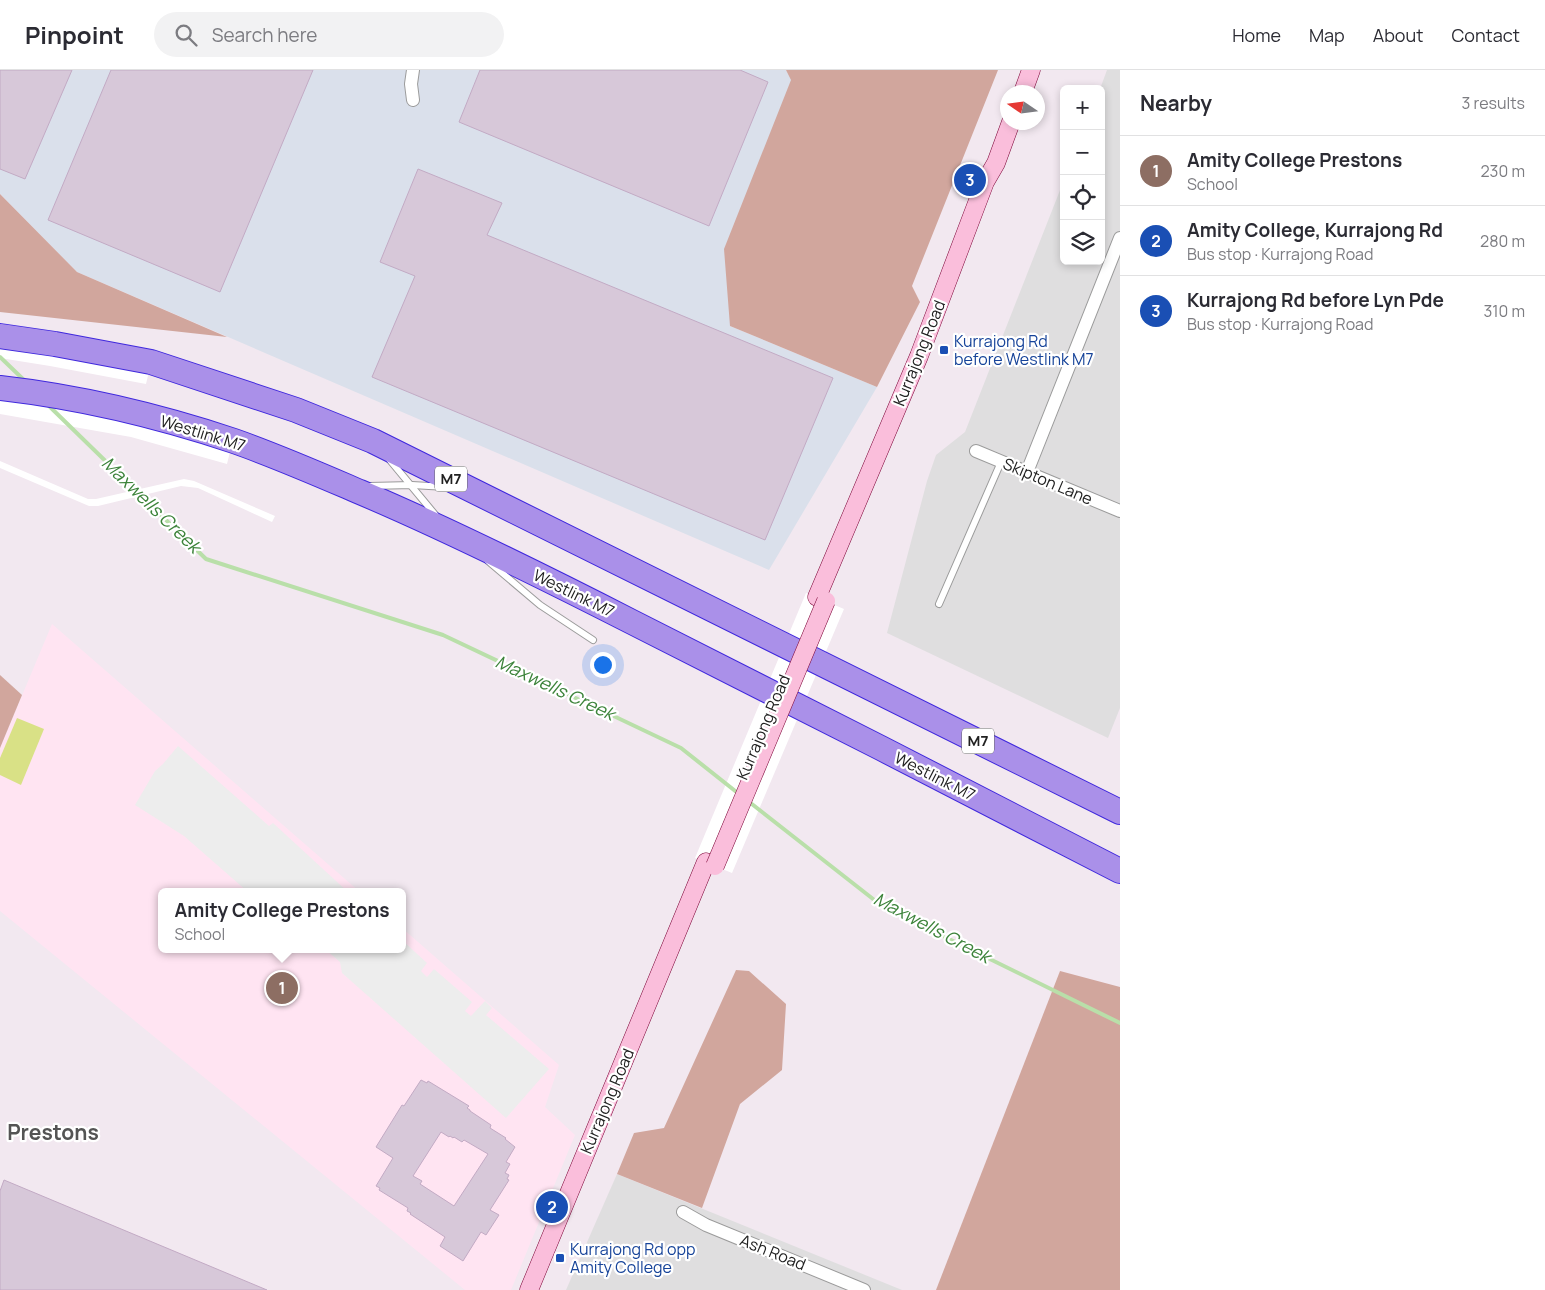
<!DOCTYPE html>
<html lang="en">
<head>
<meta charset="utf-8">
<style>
	:root { --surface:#fff; --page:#f2f2f3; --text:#2b2b33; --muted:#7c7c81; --line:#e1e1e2; --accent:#0b8043 }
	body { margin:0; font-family:Manrope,sans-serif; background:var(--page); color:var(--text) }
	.controls { position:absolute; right:15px; top:15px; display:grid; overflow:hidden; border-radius:8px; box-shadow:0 2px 8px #0003 }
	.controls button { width:45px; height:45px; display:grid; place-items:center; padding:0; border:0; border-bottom:1px solid var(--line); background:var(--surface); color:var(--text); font:25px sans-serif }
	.compass { position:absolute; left:1000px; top:15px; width:45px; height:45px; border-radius:50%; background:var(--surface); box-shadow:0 2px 8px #0003; rotate:283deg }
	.you { position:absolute; left:602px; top:594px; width:18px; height:18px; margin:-12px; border:4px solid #fff; border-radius:50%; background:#1a73e8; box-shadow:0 0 0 8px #1a73e833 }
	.badge { display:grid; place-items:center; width:32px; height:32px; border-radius:50%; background:var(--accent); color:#fff; font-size:16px; font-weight:700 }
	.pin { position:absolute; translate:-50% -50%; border:2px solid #fff; box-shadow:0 1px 5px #0006 }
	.popup { position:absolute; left:158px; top:818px; width:248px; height:65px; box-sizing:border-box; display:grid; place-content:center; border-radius:8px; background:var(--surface); filter:drop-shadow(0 1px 4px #0005); font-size:16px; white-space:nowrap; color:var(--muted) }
	.popup b { font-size:19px; color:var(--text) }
	.popup::after { content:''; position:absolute; left:50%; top:100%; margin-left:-10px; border:10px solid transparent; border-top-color:var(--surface) }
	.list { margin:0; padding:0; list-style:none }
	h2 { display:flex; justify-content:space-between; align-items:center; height:65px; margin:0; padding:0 20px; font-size:21px }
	h2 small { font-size:16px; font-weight:400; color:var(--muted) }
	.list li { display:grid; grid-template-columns:32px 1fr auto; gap:15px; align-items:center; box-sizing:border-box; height:70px; padding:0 20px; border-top:1px solid var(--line) }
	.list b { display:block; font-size:19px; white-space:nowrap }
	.list p { margin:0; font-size:16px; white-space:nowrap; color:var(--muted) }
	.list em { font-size:16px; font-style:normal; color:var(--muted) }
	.icon { flex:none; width:28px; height:28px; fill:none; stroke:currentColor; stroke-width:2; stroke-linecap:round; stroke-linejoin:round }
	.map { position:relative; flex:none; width:1120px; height:1220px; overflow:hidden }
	header { display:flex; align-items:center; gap:30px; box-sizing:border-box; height:70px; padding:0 25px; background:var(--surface); border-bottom:1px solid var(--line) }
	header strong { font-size:24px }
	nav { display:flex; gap:28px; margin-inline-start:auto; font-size:18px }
	.search { width:350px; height:45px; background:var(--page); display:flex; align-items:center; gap:12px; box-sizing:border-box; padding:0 18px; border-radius:28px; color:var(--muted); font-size:19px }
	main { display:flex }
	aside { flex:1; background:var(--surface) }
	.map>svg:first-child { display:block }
</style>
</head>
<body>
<header>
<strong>Pinpoint</strong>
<div class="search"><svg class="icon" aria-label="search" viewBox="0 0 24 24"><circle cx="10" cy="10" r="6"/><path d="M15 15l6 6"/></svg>Search here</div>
<nav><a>Home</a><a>Map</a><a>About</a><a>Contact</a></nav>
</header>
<main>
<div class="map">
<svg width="1120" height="1220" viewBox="0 0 1120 1220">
	<rect width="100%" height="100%" fill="#f2e8f0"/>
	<!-- residential -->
	<g fill="#dfdedf">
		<polygon points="1107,0 1120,0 1120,638 1108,668 887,563 927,411 936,385 965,362 1064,110 1064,191 1101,191 1101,19 1100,19"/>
		<polygon points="617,1104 902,1220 566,1220"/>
	</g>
	<!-- industrial -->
	<polygon fill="#dae0eb" points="0,0 786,0 794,14 730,256 877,317 769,500 77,202 0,124"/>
	<!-- education -->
	<polygon fill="#ffe4f2" points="52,554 360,822 162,822 162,879 402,879 402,858 559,995 545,1037 575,1065 511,1220 465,1220 0,841 0,678"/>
	<!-- forest -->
	<g fill="#d1a69d">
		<polygon points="786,0 998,0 912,216 920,232 877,317 730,256 724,179 791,10"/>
		<polygon points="0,124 77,202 227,267 0,242"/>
		<polygon points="0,605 22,625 0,678"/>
		<polygon points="736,900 749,901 786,934 782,1000 740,1034 702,1138 617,1104 634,1063 664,1058"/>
		<polygon points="1060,901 1120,917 1120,1220 936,1220"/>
	</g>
	<!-- pitch -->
	<polygon fill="#d9e186" points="17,648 44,659 21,715 0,705 0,688"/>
	<!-- parking -->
	<g fill="#ededed">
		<polygon points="178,676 269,756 273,753 348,822 248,822 184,766 135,735 155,701 163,694"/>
		<polygon points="402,870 427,893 421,901 427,907 434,899 472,932 465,941 471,946 485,931 492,938 486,945 549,999 506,1048 342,903 340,892 325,879 402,879"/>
	</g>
	<!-- pier -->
	<g fill="#fff">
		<polygon points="0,253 57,262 154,280 146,314 50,296 0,288"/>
		<polygon points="0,308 235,361 227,394 131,367 0,344"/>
		<polygon points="0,391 88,429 96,429 184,409 194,411 275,446 272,452 198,418 181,416 98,436 89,436 0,398"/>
		<polygon points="806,523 844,539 732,803 695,788"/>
	</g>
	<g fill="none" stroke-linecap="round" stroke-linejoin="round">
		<!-- stream -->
		<g stroke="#b9dfa9" stroke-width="4">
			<polyline points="0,287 25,311"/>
			<polyline points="47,334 206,489 443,565 681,678 739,724"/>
			<polyline points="748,731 882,836 1120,953"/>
		</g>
	</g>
	<!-- building -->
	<g fill="#d7c8d9" stroke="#c2aac4" fill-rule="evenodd">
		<polygon points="0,0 72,0 25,109 0,99"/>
		<polygon points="111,0 313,0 220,222 48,150"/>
		<polygon points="480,0 740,0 768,12 709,156 459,52"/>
		<polygon points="418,99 502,133 487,165 833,308 765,470 372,307 415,206 380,192"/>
		<path d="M421,1010L427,1013L428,1011L469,1036L467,1038L470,1040V1041L491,1055L490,1058L506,1068L505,1069L515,1077L506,1092L510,1094L505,1103L509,1105L507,1109L509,1110L490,1140L499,1145L486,1165L481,1162L463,1191L440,1176L445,1167L410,1144L411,1143L407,1141L408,1138L379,1120L380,1118L376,1116L393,1088L376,1077L402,1035L404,1036ZM441,1062L449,1067L450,1066L453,1068L454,1067L462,1072L464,1070L488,1084L454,1136L420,1114L422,1111L413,1106Z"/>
		<polygon points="4,1110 267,1220 0,1220 0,1121"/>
	</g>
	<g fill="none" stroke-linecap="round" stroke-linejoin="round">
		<!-- service casing -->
		<g stroke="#9b9b9b" stroke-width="8">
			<g id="service">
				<polyline points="389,389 437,447"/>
				<polyline points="369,416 412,415 446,417"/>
				<polyline points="488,491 540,535 593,570"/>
				<polyline points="939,534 1001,392"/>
			</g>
		</g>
		<!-- minor casing -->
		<g stroke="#9b9b9b" stroke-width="14">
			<g id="minor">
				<polyline points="413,0 411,14 413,30"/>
				<polyline points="976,381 1120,441"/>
				<polyline points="1027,402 1120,168"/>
				<polyline points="683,1142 706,1155 864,1220"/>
			</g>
		</g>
		<!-- secondary casing -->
		<g stroke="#7d0437" stroke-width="19">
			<g id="secondary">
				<polyline points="1023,22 1031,0"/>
				<polyline points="817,527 919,286 985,112 996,93 1011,52"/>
				<polyline points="529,1220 706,792"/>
			</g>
		</g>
		<!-- motorway casing -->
		<g stroke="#3f28dd" stroke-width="26">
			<g id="motorway">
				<polyline points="0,266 55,274 151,292 296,340 373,371 1120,742"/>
				<path d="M0,318C79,327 159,346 234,371C277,386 318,404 360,422C452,461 542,506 632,552C795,634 958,717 1120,801"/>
			</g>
		</g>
		<!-- service -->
		<use href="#service" stroke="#fff" stroke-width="6"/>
		<!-- minor -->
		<use href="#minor" stroke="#fff" stroke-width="12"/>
		<!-- secondary -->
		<use href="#secondary" stroke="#fabedb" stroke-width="18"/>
		<!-- motorway -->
		<use href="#motorway" stroke="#aa90e9" stroke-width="24"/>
		<!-- secondary-bridge casing -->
		<g stroke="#7d0437" stroke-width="19" stroke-linecap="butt">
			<polyline id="secondary-bridge" points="715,796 826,531"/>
		</g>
		<!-- secondary-bridge -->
		<use href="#secondary-bridge" stroke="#fabedb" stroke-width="18"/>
	</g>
	<!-- markers -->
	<g fill="#1a4fb4" stroke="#fff" stroke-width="2">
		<rect x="939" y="275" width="10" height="10" rx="2.5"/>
		<rect x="555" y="1183" width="10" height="10" rx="2.5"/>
	</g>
	<g text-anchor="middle" stroke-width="4.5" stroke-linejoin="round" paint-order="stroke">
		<!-- shield labels -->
		<g fill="#fff" stroke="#646464" stroke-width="1">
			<rect x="435" y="396.5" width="32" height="25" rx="4"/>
			<rect x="962" y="658.5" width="32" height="25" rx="4"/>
		</g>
		<g font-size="15" font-weight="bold" fill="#212121">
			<text x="451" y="414">M7</text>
			<text x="978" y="676">M7</text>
		</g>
		<!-- transit labels -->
		<g font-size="16" fill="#164399" stroke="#fff" text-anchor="start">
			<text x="954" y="277">Kurrajong Rd<tspan x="954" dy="18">before Westlink M7</tspan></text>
			<text x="570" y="1185">Kurrajong Rd opp<tspan x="570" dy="18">Amity College</tspan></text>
		</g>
		<!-- street labels -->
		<g font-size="16" fill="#212121" stroke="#fff">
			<text transform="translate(919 283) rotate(-68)" y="6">Kurrajong Road</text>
			<text transform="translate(203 363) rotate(17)" y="6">Westlink M7</text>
			<text transform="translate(1048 411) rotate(23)" y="6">Skipton Lane</text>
			<text transform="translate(574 523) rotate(26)" y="6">Westlink M7</text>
			<text transform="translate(763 657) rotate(-67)" y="6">Kurrajong Road</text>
			<text transform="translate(935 706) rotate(27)" y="6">Westlink M7</text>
			<text transform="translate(607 1031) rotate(-67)" y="6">Kurrajong Road</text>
			<text transform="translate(773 1182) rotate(22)" y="6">Ash Road</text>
		</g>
		<!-- water labels -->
		<g font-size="18" font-style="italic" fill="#3c833a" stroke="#fff">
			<text transform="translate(151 435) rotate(44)" y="6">Maxwells Creek</text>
			<text transform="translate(555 618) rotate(25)" y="6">Maxwells Creek</text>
			<text transform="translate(932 858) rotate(28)" y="6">Maxwells Creek</text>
		</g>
		<!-- district labels -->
		<g font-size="21" font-weight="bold" fill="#545454" stroke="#fff">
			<text x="53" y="1070">Prestons</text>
		</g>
	</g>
</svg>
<div class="controls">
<button>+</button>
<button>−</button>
<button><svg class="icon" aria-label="locate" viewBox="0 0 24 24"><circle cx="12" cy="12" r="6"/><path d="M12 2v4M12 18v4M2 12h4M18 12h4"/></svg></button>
<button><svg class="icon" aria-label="layers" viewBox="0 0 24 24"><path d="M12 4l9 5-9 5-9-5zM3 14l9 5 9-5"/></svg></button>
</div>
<svg class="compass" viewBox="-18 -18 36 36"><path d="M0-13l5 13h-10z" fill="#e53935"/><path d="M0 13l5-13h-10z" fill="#7c7c81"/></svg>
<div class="you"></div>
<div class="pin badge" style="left:282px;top:918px;background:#8d6e63">1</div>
<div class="popup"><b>Amity College Prestons</b>School</div>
<div class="pin badge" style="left:552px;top:1137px;background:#1a4fb4">2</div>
<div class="pin badge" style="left:970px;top:110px;background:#1a4fb4">3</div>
</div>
<aside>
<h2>Nearby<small>3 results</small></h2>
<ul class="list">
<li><span class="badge" style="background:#8d6e63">1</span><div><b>Amity College Prestons</b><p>School</p></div><em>230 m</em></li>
<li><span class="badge" style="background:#1a4fb4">2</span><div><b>Amity College, Kurrajong Rd</b><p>Bus stop · Kurrajong Road</p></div><em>280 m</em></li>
<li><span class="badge" style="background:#1a4fb4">3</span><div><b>Kurrajong Rd before Lyn Pde</b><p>Bus stop · Kurrajong Road</p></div><em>310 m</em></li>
</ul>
</aside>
</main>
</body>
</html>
